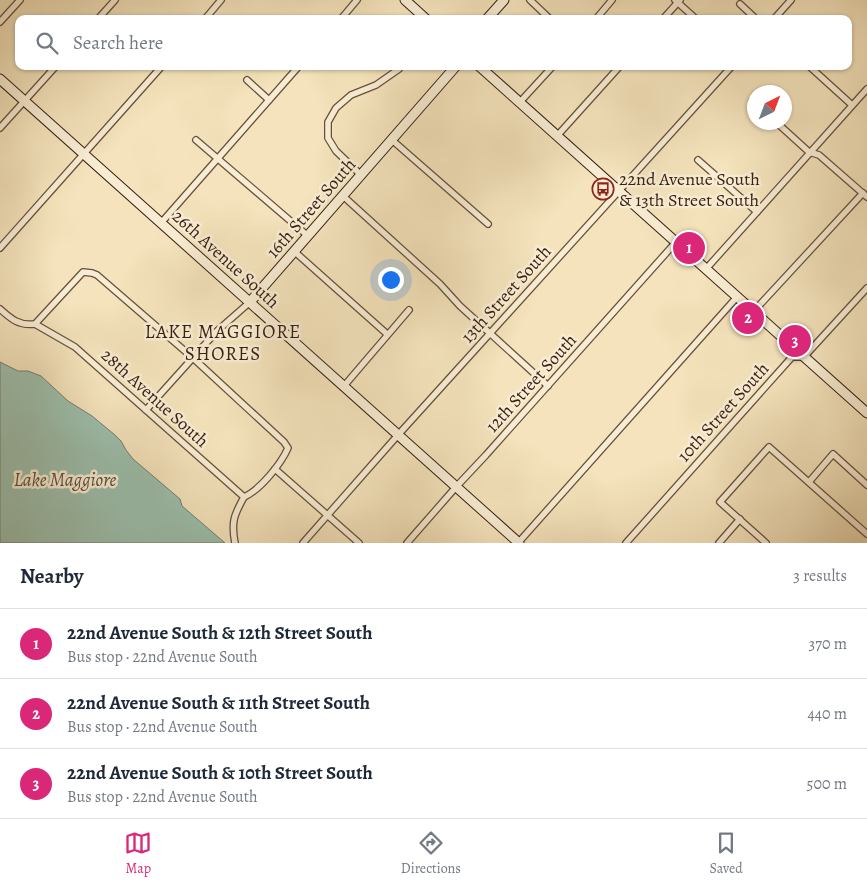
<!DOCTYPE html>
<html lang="en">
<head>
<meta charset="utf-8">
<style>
	:root { --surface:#fff; --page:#f2f2f3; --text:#1f2937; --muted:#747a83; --line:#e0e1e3; --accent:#db2777 }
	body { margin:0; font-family:Alegreya,serif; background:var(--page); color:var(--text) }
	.compass { position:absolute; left:747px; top:85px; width:45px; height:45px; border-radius:50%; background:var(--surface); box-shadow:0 1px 4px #0004; rotate:42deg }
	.you { position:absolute; left:390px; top:279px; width:18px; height:18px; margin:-12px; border:4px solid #fff; border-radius:50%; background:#1a73e8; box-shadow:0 0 0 8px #1a73e833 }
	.badge { display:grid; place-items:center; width:32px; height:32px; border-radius:50%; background:var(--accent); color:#fff; font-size:16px; font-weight:700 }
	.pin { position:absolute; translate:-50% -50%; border:2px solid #fff; box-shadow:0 1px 5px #0006 }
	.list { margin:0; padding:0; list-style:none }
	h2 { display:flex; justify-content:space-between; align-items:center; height:65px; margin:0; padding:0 20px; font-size:21px }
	h2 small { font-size:16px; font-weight:400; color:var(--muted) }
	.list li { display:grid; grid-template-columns:32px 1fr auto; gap:15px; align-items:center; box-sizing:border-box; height:70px; padding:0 20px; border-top:1px solid var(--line) }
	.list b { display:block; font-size:19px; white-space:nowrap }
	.list p { margin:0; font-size:16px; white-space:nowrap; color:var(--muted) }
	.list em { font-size:16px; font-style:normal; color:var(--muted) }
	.icon { flex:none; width:28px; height:28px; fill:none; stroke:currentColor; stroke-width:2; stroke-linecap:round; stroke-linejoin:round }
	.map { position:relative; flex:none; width:867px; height:543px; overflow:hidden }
	.search { position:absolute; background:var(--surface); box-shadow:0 1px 4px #0004; left:15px; right:15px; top:15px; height:55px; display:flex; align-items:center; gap:12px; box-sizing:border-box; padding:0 18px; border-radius:10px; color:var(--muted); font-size:19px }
	.sheet { height:275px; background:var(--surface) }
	nav { display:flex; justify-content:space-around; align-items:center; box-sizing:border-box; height:70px; border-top:1px solid var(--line); background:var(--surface); font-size:14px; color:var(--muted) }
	nav a { display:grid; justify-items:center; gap:2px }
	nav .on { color:var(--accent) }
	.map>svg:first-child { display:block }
</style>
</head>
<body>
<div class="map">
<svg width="867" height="543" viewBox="0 0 867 543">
	<rect width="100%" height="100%" fill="#f4e3bc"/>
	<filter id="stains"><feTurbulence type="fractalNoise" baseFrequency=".004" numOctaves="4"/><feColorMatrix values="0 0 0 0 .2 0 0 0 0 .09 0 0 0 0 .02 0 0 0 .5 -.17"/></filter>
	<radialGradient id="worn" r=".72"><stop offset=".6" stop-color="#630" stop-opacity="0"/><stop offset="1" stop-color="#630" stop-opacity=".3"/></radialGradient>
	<!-- water -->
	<polygon fill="#9cbeac" stroke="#747e6f" points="0,362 18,371 28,371 41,376 68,401 92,416 115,435 121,441 126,450 133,459 180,499 182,506 225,543 0,543"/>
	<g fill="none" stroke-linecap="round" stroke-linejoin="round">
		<!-- street casing -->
		<g stroke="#66503d" stroke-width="8">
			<g id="street">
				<polyline points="530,0 550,19"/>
				<polyline points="675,0 696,19"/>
				<polyline points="740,4 756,19"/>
				<polyline points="98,19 115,0"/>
				<polyline points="205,19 221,0"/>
				<polyline points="341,19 357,0"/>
				<polyline points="596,19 612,0"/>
				<polyline points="663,19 680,0"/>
				<polyline points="774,19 791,0"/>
				<polyline points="0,22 20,0"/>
				<polyline points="809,66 852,105"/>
				<polyline points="247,80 269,100"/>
				<polyline points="752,101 754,103"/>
				<polyline points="520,102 553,66"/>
				<polyline points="776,122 809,152 819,155 867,197"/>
				<polyline points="0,128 56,66"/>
				<polyline points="557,136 620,66"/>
				<polyline points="196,140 308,236"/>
				<polyline points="392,140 488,224"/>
				<polyline points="698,160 757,212"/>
				<polyline points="361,175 336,151 328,138 328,122 336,108 351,95 376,85 399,69 400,66"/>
				<polyline points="343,196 440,284 460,306 548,386"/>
				<polyline points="161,223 299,66"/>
				<polyline points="0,248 162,66"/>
				<polyline points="295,252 387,334"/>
				<polyline points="706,269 867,89"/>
				<path d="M0,309C11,319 19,326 35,324L75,347L244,497C234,515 231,522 235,543"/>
				<polyline points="754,311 863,193"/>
				<path d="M35,324L83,272L92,273L97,275L193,358L284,442L288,448C281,464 260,490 244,497"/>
				<polyline points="344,386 409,310"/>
				<polyline points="146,410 217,331 250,302"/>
				<polyline points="275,469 359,543"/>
				<polyline points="809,482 833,454 867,485"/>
				<polyline points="303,543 398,435 732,66"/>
				<polyline points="407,543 456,487 486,455 676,242"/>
				<polyline points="518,543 737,297"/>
				<polyline points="626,543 792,357 804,357 867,288"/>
				<polyline points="719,543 740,519"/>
				<polyline points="766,543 720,502 769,447 867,534"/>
			</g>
		</g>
		<!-- secondary casing -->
		<g stroke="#371f13" stroke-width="11">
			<g id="secondary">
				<polyline points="405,0 426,19"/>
				<polyline points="487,19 504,0"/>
				<polyline points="479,66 867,413"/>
				<polyline points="0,79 519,543"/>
				<polyline points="250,302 456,66"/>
			</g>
		</g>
		<!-- street -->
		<use href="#street" stroke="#f8edd3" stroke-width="5.5"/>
		<!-- secondary -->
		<use href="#secondary" stroke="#f8edd3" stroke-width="9"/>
	</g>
	<!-- icons -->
	<defs>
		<g id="bus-ring" transform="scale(1.125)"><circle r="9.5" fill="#f8edd3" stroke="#8f2418" stroke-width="1.5"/><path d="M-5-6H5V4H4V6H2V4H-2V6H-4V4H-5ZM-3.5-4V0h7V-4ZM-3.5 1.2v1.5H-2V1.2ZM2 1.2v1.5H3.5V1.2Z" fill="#8f2418"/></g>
	</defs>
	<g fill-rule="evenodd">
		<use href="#bus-ring" x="603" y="189"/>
	</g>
	<g text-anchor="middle" stroke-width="5" stroke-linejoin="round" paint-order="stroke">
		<!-- poi labels -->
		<g font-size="18" fill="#371f13" stroke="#f8edd3" text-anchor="start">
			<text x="619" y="185">22nd Avenue South<tspan x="619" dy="21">&amp; 13th Street South</tspan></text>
		</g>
		<!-- street labels -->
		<g font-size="18" fill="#371f13" stroke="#f8edd3">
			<text transform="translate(311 208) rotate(-49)" y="6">16th Street South</text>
			<text transform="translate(226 259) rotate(42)" y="6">26th Avenue South</text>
			<text transform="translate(506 294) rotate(-48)" y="6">13th Street South</text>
			<text transform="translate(531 383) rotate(-48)" y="6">12th Street South</text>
			<text transform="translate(155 398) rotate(42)" y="6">28th Avenue South</text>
			<text transform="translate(723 412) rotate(-48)" y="6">10th Street South</text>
		</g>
		<!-- neighbourhood labels -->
		<g font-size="19" letter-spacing="1" fill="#371f13" stroke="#f8edd3">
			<text x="223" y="338">LAKE MAGGIORE<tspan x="223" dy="22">SHORES</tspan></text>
		</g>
		<!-- water labels -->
		<g font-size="19" font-style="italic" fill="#554f41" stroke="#f8edd3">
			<text x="65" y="486">Lake Maggiore</text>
		</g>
	</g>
	<rect width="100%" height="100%" filter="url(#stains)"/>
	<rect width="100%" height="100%" fill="url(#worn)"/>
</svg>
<svg class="compass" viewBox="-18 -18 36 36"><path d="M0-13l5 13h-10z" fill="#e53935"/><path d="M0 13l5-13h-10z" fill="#747a83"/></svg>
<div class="you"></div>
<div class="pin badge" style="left:689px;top:248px">1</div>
<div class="pin badge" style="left:748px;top:318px">2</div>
<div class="pin badge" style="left:795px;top:341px">3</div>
<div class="search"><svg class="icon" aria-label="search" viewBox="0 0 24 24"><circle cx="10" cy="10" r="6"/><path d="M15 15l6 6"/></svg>Search here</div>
</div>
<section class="sheet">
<h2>Nearby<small>3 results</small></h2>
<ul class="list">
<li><span class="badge">1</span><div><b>22nd Avenue South &amp; 12th Street South</b><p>Bus stop · 22nd Avenue South</p></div><em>370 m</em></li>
<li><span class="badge">2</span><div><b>22nd Avenue South &amp; 11th Street South</b><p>Bus stop · 22nd Avenue South</p></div><em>440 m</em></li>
<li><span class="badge">3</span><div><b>22nd Avenue South &amp; 10th Street South</b><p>Bus stop · 22nd Avenue South</p></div><em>500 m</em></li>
</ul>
</section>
<nav>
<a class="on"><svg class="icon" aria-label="map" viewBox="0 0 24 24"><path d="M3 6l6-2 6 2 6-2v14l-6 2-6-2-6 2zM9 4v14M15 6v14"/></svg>Map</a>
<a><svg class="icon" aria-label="directions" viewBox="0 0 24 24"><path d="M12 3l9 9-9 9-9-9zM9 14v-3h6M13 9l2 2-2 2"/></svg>Directions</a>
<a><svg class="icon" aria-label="saved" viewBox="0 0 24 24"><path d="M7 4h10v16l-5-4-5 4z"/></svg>Saved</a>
</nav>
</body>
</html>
